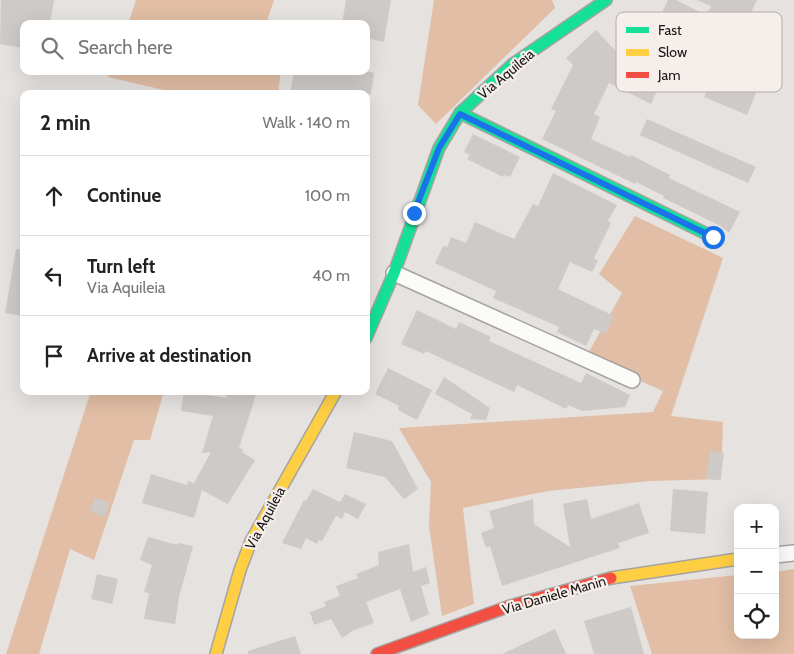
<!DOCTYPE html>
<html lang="en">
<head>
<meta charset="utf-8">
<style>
	:root { --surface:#fff; --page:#f2f2f2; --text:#222; --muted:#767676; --line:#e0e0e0 }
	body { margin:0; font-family:Cabin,sans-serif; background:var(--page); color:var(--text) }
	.controls { position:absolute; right:15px; bottom:15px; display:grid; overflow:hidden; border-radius:10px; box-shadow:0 5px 20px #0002 }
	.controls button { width:45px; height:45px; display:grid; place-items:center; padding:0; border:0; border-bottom:1px solid var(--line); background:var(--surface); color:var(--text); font:25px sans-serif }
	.stop { position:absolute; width:15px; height:15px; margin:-11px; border:4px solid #1a73e8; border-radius:50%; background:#fff }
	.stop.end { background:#1a73e8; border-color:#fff; box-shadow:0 1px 5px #0008 }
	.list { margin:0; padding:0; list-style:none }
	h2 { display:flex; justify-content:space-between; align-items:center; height:65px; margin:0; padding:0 20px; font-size:21px }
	h2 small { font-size:16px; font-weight:400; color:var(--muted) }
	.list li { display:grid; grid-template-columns:32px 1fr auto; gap:15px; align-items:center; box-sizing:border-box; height:80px; padding:0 20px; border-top:1px solid var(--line) }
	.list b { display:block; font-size:19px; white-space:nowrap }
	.list p { margin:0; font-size:16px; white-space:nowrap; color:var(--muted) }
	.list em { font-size:16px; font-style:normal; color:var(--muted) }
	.icon { flex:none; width:28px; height:28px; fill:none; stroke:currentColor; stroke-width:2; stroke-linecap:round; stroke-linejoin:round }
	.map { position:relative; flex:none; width:794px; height:654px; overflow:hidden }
	.search { position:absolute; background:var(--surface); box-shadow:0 5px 20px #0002; left:20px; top:20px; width:350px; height:55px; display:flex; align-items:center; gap:12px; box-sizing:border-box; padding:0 18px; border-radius:10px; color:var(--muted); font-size:19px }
	.panel { position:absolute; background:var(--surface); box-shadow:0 5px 20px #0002; left:20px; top:90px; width:350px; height:305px; border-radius:10px }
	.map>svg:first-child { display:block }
</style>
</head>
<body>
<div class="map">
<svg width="794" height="654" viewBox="0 0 794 654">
	<rect width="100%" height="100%" fill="#e5e2df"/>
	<!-- green -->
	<g fill="#e1bea5">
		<polygon points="136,0 274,0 266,24 128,24"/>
		<polygon points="434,0 552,0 555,8 436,124 418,105"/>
		<polygon points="110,71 281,71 278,94 181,94 108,77"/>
		<polygon points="635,216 723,258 671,416 723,422 721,479 650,481 548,491 463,508 474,604 442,616 429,526 431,482 399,428 653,412 663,391 586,357 622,293 599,274"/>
		<polygon points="91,391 164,391 150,440 134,440 94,560 70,549 39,654 6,654"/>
		<polygon points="794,569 794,654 652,654 630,586 738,575 738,635 775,635 775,572"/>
	</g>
	<!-- building -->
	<g fill="#cdcac8">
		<polygon points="1,0 54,0 50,24 24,24 24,48 0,44"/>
		<polygon points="346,0 391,0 384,42 366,38 366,24 342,24"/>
		<polygon points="668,0 676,0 706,15 711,6 697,0 757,0 746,23 724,13 712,40 692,31 688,39 685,37 683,43 670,36 649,76 661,82 651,104 609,83 594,114 600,117 591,139 630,157 631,155 670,175 669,178 740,212 729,233 719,225 663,198 664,196 636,182 635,184 542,139 556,111 551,109 573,65 566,58 596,30 628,64 638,46 644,49"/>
		<polygon points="725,46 768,64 747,115 704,97"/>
		<polygon points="294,71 365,71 374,73 371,94 290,94"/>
		<polygon points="647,119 756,167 748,183 640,135"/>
		<polygon points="473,134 520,157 510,177 504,175 503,177 467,159 470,155 464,152"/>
		<polygon points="553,173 617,205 608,221 611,223 594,258 598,261 592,272 570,262 558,289 614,316 606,334 594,329 586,346 557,332 559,327 493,298 496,291 435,263 443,246 447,247 451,237 466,243 475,222 514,239 533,204 538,206"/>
		<polygon points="16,249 24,250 24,316 5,313"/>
		<polygon points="417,310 456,329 459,322 491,337 489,341 581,383 586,373 630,395 625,407 582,411 568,405 566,409 517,385 514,392 426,351 424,354 401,344"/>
		<polygon points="388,368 432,390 417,420 398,410 399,406 375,394"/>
		<polygon points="444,377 490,408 486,420 470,419 472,414 435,394"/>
		<polygon points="184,391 226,398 228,391 257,391 239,448 243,449 242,452 255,460 228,504 202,490 194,518 142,503 151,474 187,485 188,481 194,483 211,452 202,453 213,416 181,411"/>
		<polygon points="354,432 392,441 418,489 404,499 385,477 346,468"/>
		<polygon points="710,451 724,453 720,480 706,479"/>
		<polygon points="313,489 340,502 345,494 366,504 358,519 345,512 342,519 336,516 322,541 319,540 317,544 306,538 301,549 282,543 304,500 306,501"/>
		<polygon points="673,489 708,492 705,534 670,531"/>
		<polygon points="95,498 110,503 105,517 90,512"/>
		<polygon points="533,499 534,524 570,547 563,504 587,499 591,519 639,503 649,533 618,543 620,548 502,586 490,546 486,548 481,533 494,528 489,511"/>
		<polygon points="148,537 177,545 178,543 193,546 179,597 175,624 144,619 149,593 144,592 152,565 140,560"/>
		<polygon points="409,544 413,572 426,567 430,583 421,586 429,614 411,622 400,589 366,602 374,623 354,630 342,638 331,619 314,625 310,612 326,606 324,602 340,596 336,586 358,578 356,574 379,565 378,552"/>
		<polygon points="97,574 118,579 112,604 91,599"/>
		<polygon points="631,607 644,654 594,654 584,621"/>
		<polygon points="555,629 566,654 502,654"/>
		<polygon points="295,636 301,654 248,654 248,651"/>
	</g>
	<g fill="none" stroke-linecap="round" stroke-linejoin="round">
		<!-- street casing -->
		<g stroke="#a6a3a1" stroke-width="18">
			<g id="street">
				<polyline points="394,273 632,380"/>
				<polyline points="775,555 794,553"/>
			</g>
		</g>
		<!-- fast casing -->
		<g stroke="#a6a3a1" stroke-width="14">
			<g id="fast">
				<polyline points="460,113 713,237"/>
				<polyline points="366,338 394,273 439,148 460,113 513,64 606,0"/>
			</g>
		</g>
		<!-- slow casing -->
		<g stroke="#a6a3a1" stroke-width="14">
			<g id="slow">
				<polyline points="611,578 738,559"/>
				<polyline points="216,654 240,570 251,541 336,391"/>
			</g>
		</g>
		<!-- jam casing -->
		<g stroke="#a6a3a1" stroke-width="14">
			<polyline id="jam" points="377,654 510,606 611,578"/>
		</g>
		<!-- street -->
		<use href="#street" stroke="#fbfbfa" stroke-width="15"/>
		<!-- fast -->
		<use href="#fast" stroke="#16e098" stroke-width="11"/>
		<!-- slow -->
		<use href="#slow" stroke="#ffcf43" stroke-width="11"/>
		<!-- jam -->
		<use href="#jam" stroke="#f24e42" stroke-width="11"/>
	</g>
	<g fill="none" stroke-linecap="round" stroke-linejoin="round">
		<!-- route -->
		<polyline stroke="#1a73e8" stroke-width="6" points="414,213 439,148 460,114 713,237"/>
	</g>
	<g text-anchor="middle" stroke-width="4.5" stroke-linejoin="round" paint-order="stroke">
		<!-- street labels -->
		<g font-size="14" fill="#191715" stroke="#f5eeea">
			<text transform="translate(506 74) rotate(-40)" y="5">Via Aquileia</text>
			<text transform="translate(265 518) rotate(-62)" y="5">Via Aquileia</text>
			<text transform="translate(554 595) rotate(-16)" y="5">Via Daniele Manin</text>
		</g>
	</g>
	<!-- legend -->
	<rect x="616" y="12" width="166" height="80" rx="8" fill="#f5eeea" stroke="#b3aeaa" stroke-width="1"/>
	<rect x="626" y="27" width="23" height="6" fill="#16e098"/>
	<rect x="626" y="49" width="23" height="7" fill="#ffcf43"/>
	<rect x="626" y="72" width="23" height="6" fill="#f24e42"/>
	<g font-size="14" fill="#191715">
		<text x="658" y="35">Fast</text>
		<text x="658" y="57">Slow</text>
		<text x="658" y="80">Jam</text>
	</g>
</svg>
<div class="controls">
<button>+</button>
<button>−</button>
<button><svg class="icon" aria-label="locate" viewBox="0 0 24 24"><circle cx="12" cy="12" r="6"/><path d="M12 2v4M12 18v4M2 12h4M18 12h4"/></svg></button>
</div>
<div class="stop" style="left:713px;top:237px"></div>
<div class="stop end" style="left:414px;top:213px"></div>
<div class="search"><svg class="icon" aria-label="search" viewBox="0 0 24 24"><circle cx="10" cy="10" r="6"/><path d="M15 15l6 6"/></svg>Search here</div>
<section class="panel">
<h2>2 min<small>Walk · 140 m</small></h2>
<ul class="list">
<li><svg class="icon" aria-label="ahead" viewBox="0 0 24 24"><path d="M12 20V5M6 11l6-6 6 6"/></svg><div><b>Continue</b></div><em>100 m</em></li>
<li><svg class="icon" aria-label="left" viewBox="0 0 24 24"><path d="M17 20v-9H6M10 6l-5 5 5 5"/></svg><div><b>Turn left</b><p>Via Aquileia</p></div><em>40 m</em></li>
<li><svg class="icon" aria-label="arrive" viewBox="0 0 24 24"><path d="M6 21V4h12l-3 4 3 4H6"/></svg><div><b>Arrive at destination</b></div></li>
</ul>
</section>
</div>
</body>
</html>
